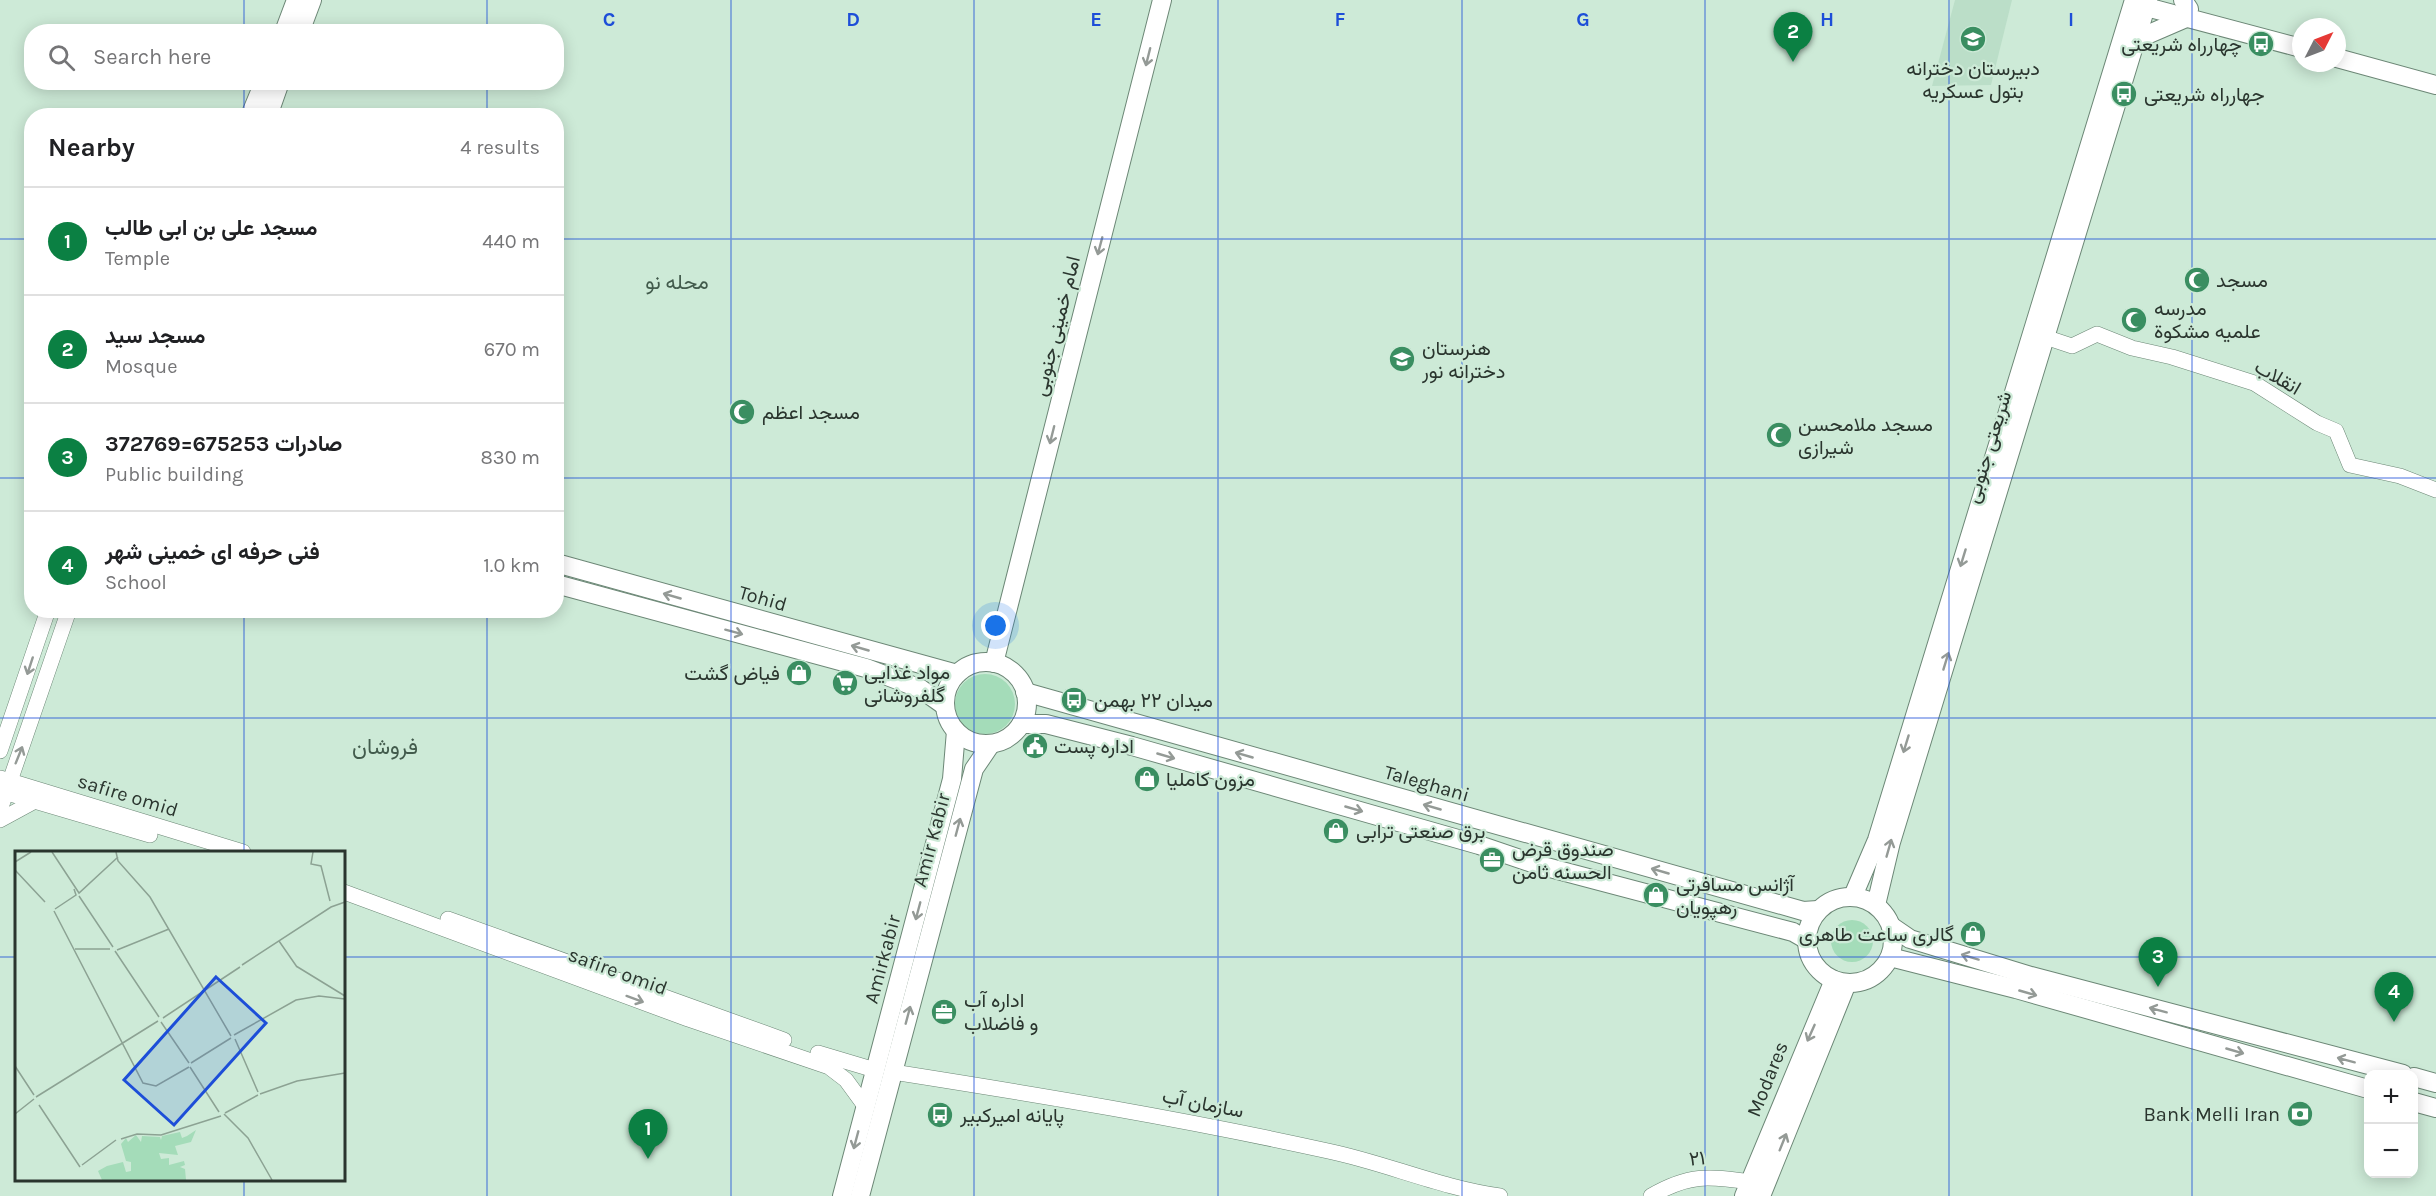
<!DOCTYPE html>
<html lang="en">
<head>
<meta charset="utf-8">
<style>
	:root { --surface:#fff; --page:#f6f6f6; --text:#202124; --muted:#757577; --line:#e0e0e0; --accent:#0b8043 }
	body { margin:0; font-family:Karla,Vazirmatn,sans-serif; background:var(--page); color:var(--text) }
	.controls { position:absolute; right:18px; bottom:18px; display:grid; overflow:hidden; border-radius:12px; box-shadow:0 3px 15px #0003 }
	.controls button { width:54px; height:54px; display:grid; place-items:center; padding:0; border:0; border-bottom:2px solid var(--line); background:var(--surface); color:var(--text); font:30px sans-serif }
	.compass { position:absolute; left:2292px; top:18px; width:54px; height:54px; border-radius:50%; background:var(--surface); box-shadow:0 3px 15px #0003; rotate:48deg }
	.you { position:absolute; left:996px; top:626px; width:21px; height:21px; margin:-15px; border:4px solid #fff; border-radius:50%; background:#1a73e8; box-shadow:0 0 0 9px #1a73e833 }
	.badge { display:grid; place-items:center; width:39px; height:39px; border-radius:50%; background:var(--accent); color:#fff; font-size:20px; font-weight:700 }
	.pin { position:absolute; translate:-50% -50px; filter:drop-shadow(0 2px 3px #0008) }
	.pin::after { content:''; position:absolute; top:32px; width:21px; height:18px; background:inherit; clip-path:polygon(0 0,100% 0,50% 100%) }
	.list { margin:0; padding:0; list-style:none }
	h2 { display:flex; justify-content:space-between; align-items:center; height:78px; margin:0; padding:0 24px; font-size:26px }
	h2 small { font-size:20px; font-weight:400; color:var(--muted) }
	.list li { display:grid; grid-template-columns:39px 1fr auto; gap:18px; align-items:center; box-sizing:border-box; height:108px; padding:0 24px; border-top:2px solid var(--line) }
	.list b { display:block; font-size:22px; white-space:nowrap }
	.list p { margin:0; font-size:20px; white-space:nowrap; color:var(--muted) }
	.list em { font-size:20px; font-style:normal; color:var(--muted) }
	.icon { flex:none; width:33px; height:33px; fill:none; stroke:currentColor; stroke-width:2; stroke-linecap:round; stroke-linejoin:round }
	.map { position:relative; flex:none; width:2436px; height:1196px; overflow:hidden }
	.search { position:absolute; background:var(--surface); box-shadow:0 3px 15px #0003; left:24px; top:24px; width:540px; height:66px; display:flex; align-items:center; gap:15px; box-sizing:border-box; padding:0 21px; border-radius:24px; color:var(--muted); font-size:22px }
	.panel { position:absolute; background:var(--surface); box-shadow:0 3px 15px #0003; left:24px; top:108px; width:540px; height:510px; border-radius:24px }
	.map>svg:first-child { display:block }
</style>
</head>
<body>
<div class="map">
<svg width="2436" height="1196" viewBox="0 0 2436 1196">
	<rect width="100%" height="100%" fill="#cdead7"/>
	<!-- built -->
	<polygon fill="#bbdec8" points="1955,0 2012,0 1991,85 1932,86"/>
	<!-- green -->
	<g fill="#a4dcb9">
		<circle cx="985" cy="704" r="30"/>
		<circle cx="1852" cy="941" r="21"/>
	</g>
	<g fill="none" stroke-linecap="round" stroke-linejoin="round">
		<!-- minor casing -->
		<g stroke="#6c8776" stroke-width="16">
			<g id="minor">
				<polyline points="2045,337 2072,346 2097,334 2132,348 2172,357 2254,383 2317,423 2336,431 2350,465 2400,476 2436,490"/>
				<polyline points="0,751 48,610"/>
				<polyline points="0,778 243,852"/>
				<polyline points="0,791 150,835"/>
				<polyline points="0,810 69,610"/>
				<polyline points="0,820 35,801"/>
				<polyline points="344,892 688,1019 829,1067 846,1080 865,1106"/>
				<polyline points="448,919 784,1040"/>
				<polyline points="818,1053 875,1070"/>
				<path d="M893,1072C1039,1095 1184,1119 1328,1151C1386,1163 1441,1188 1500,1196"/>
				<path d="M1651,1196C1689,1174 1708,1176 1750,1182"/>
			</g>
		</g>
		<!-- major casing -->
		<g stroke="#6c8776" stroke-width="20">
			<g id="major">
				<polyline points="2140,0 2154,9 2301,48"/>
				<polyline points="2183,0 2189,9"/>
				<polyline points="284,32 296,0"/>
				<polyline points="300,32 312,0"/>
				<polyline points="2135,40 2186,18"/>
				<polyline points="2337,58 2436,85"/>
				<polyline points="250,116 264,82"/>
				<polyline points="268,116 280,82"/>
				<polyline points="556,563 957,674"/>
				<polyline points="556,584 866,668 921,689 945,706"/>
				<circle cx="986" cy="703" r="41"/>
				<polyline points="994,663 1162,0"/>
				<polyline points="1025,692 1803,911 1818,910"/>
				<polyline points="1021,724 1046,724 1132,746 1479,845 1535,864 1793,932 1807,940"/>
				<polyline points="1853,896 1877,840 2134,0"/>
				<circle cx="1850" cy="940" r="43"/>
				<polyline points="1876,905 1891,842 2148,0"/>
				<polyline points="1891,926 1910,939 2031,976 2403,1074"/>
				<polyline points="1890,957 2016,989 2368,1089"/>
				<polyline points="2414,1077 2436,1083"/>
				<polyline points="2414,1102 2436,1108"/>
				<polyline points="842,1196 952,779 956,731"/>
				<polyline points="860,1196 974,769 991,744"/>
				<polyline points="1744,1196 1834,980"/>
				<polyline points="1761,1196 1847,983"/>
			</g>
		</g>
		<!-- minor -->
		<use href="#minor" stroke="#fff" stroke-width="15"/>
		<!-- major -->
		<use href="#major" stroke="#fff" stroke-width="18"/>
	</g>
	<!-- one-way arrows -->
	<defs><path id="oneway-shaft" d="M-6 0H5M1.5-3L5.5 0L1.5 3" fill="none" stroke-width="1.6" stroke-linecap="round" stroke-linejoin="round" transform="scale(1.5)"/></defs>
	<g stroke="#949a96">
		<use href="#oneway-shaft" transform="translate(1148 57) rotate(104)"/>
		<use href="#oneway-shaft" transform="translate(1100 246) rotate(105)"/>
		<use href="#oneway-shaft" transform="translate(1052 435) rotate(104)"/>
		<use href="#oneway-shaft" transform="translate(1963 558) rotate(107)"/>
		<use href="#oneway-shaft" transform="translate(672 596) rotate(-164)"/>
		<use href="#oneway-shaft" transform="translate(734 632) rotate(15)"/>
		<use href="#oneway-shaft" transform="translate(860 648) rotate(-164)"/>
		<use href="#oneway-shaft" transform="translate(1946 661) rotate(-73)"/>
		<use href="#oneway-shaft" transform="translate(30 666) rotate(108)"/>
		<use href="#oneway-shaft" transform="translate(1906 744) rotate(107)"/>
		<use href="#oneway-shaft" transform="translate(19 755) rotate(-68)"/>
		<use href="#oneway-shaft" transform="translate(1244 755) rotate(-164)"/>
		<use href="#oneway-shaft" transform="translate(1166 756) rotate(16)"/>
		<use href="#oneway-shaft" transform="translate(1432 807) rotate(-164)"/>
		<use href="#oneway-shaft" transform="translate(1354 809) rotate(16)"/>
		<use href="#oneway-shaft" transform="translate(958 827) rotate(-75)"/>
		<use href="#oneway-shaft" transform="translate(1889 848) rotate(-74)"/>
		<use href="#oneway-shaft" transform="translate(1660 871) rotate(-164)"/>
		<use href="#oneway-shaft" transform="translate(918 911) rotate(105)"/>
		<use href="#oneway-shaft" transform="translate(1970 957) rotate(-163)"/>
		<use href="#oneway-shaft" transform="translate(2028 993) rotate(16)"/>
		<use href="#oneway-shaft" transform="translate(635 999) rotate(20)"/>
		<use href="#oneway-shaft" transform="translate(2158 1010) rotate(-165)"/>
		<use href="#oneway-shaft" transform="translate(908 1015) rotate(-75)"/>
		<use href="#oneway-shaft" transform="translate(1811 1033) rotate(114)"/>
		<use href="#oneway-shaft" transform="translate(2235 1051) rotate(16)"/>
		<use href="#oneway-shaft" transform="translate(2346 1060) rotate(-165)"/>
		<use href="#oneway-shaft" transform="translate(856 1140) rotate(105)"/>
		<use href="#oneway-shaft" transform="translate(1783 1142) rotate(-68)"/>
	</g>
	<!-- grid -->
	<path fill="none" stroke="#1d4ed8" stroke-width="1.5" stroke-opacity="0.55" d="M244,0V32M487,0V32M731,0V1196M974,0V1196M1218,0V1196M1462,0V1196M1705,0V1196M1949,0V1196M2192,0V1196M244,82V116M487,82V116M0,239H32M556,239H2436M0,478H32M556,478H2436M244,610V852M487,610V1196M0,718H2436M0,957H16M344,957H2436M244,1180V1196"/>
	<!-- icons -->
	<defs>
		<g id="school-disc" transform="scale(1.35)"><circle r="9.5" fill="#3a8e61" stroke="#cdead7"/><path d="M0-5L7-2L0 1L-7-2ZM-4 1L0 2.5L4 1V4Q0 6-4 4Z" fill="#fff"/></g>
		<g id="bus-disc" transform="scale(1.35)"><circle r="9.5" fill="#3a8e61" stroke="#cdead7"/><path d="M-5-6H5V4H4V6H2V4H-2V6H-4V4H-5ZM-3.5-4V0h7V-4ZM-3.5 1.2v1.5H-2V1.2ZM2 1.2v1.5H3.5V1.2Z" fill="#fff"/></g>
		<g id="mosque-disc" transform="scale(1.35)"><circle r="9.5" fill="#3a8e61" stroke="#cdead7"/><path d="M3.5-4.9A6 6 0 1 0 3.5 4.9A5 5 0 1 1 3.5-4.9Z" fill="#fff"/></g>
		<g id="shop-disc" transform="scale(1.35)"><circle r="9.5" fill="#3a8e61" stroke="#cdead7"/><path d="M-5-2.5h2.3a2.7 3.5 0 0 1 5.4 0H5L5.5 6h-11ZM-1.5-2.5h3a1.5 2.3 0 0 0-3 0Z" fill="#fff"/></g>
		<g id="supermarket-disc" transform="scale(1.35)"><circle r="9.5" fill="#3a8e61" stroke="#cdead7"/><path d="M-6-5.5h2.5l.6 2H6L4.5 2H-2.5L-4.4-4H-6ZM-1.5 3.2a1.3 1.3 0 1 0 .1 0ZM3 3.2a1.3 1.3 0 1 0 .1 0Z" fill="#fff"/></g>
		<g id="civic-disc" transform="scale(1.35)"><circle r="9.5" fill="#3a8e61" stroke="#cdead7"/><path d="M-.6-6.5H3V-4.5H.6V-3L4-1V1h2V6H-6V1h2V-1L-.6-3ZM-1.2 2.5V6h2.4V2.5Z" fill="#fff"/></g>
		<g id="office-disc" transform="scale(1.35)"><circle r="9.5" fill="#3a8e61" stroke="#cdead7"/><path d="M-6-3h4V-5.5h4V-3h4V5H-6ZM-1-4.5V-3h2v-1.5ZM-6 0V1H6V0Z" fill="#fff"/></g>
		<g id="bank-disc" transform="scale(1.35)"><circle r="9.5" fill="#3a8e61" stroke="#cdead7"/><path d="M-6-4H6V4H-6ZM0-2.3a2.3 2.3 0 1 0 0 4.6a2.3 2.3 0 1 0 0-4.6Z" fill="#fff"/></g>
	</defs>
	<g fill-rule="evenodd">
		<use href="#school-disc" x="1973" y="39"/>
		<use href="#bus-disc" x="2261" y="44"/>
		<use href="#bus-disc" x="2124" y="94"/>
		<use href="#mosque-disc" x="2197" y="280"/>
		<use href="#mosque-disc" x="2134" y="320"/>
		<use href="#school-disc" x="1402" y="359"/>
		<use href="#mosque-disc" x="742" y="412"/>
		<use href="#mosque-disc" x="1779" y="435"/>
		<use href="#shop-disc" x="799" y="673"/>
		<use href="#supermarket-disc" x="845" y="683"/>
		<use href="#bus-disc" x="1074" y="700"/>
		<use href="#civic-disc" x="1035" y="746"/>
		<use href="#shop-disc" x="1147" y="779"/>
		<use href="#shop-disc" x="1336" y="831"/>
		<use href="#office-disc" x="1492" y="860"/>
		<use href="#shop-disc" x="1656" y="895"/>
		<use href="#shop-disc" x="1973" y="934"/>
		<use href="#office-disc" x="944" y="1012"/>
		<use href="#bank-disc" x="2300" y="1114"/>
		<use href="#bus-disc" x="940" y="1115"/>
	</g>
	<g text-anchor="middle" stroke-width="4.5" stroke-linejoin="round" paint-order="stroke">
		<!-- poi labels -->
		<g font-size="20" fill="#2a352e" stroke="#cdead7" text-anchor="start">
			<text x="2242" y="51" text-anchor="end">چهارراه شریعتی</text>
			<text x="1973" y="75" text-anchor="middle">دبیرستان دخترانه<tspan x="1973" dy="23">بتول عسکریه</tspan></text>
			<text x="2144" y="101">جهارراه شریعتی</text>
			<text x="2216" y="287">مسجد</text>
			<text x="2154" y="315">مدرسه<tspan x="2154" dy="23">علمیه مشکوة</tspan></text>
			<text x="1422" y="355">هنرستان<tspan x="1422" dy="23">دخترانه نور</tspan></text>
			<text x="762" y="419">مسجد اعظم</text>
			<text x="1798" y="431">مسجد ملامحسن<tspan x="1798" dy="23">شیرازی</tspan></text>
			<text x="864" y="679">مواد غذایی<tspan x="864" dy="23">گلفروشانی</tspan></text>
			<text x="780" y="680" text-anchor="end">فیاض گشت</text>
			<text x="1094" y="707">میدان ۲۲ بهمن</text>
			<text x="1054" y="753">اداره پست</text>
			<text x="1166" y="786">مزون کاملیا</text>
			<text x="1356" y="838">برق صنعتی ترابی</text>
			<text x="1512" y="856">صندوق قرض<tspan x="1512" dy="23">الحسنه ثامن</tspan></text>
			<text x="1676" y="891">آژانس مسافرتی<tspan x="1676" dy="23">رهپویان</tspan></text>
			<text x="1954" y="941" text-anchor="end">گالری ساعت طاهری</text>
			<text x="964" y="1007">اداره آب<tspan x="964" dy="23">و فاضلاب</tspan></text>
			<text x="2280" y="1121" text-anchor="end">Bank Melli Iran</text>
			<text x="960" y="1122">پایانه امیرکبیر</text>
		</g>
		<!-- street labels -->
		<g font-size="20" fill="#2a352e" stroke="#cdead7">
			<text transform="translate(1056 326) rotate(-76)" y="7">امام خمینی جنوبی</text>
			<text transform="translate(2278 377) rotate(30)" y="7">انقلاب</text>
			<text transform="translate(1988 447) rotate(-73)" y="7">شریعتی جنوبی</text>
			<text transform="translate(763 598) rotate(16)" y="7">Tohid</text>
			<text transform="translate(1427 783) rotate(16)" y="7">Taleghani</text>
			<text transform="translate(128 795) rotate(17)" y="7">safire omid</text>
			<text transform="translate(931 840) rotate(-75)" y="7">Amir Kabir</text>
			<text transform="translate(882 959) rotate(-75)" y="7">Amirkabir</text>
			<text transform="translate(618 971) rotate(20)" y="7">safire omid</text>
			<text transform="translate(1767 1079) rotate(-68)" y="7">Modares</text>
			<text transform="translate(1203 1103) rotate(11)" y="7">سازمان آب</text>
			<text transform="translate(1697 1158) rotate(-6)" y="7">۲۱</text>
		</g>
		<!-- neighbourhood labels -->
		<g font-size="21" fill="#425b4c" stroke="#cdead7">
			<text x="677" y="289">محله نو</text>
		</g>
		<!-- quarter labels -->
		<g font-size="22" fill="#425b4c" stroke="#cdead7">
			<text x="385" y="754">فروشان</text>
		</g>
	</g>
	<!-- overview -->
	<g transform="translate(15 851)">
		<rect width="330" height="330" fill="#cdead7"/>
		<path d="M181,279L176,291L160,295L163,304L144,302L146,308L154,307V314L169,310L170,314L165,316L170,318L171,329H183H87L83,320L92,315L108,311L111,321L116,320V311L111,310L106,293L111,287L113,291L121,284L126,291L127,285L145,286L146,289L147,285L165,281L167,287L172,285Z" fill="#a4dcb9"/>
		<path fill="none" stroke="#8ca293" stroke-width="1.5" d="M37,1L64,42L103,6M101,1L103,10L135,46L216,185M298,1L296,13L306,15L315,50M0,11L16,1M0,19L30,51M64,45L98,96M40,58L61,44L59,38M39,60L128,232L141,235L174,216M264,90L282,116M60,98H95M102,99L154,78M100,100L144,166M227,114L316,56L330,51M281,115L330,145M148,167L225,116M146,171L174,212M219,184L281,149L304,145L330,148M220,188L243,241M176,212L216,187M0,215L19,244M175,216L204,261M245,243L282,230L330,222M21,246L143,170M24,254L65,316M210,262L243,244M0,263L19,248M209,263L233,287L257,329M106,288L122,283L146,284L206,265M67,314L101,289"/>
		<path fill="#1d4ed8" fill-opacity="0.15" stroke="#1d4ed8" stroke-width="3" d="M201,126L251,172L159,274L109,229Z"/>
		<rect width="330" height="330" fill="none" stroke="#2a352e" stroke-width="3"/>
	</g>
	<g font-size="20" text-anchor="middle" font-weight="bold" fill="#1d4ed8" stroke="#cdead7" stroke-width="4.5" stroke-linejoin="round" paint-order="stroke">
		<text x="609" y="26">C</text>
		<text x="853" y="26">D</text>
		<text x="1096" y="26">E</text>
		<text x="1340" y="26">F</text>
		<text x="1583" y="26">G</text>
		<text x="1827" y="26">H</text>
		<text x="2071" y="26">I</text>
	</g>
</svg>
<div class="controls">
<button>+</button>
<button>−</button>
</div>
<svg class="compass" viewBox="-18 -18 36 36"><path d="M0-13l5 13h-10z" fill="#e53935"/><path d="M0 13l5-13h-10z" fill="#757577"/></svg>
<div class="you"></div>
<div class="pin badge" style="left:648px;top:1159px">1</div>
<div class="pin badge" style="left:1793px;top:62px">2</div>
<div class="pin badge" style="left:2158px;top:987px">3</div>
<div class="pin badge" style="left:2394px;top:1022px">4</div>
<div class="search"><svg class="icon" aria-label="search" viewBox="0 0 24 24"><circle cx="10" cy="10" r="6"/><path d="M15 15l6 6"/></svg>Search here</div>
<section class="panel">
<h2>Nearby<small>4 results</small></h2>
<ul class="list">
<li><span class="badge">1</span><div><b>مسجد علی بن ابی طالب</b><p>Temple</p></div><em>440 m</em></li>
<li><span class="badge">2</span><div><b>مسجد سید</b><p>Mosque</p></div><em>670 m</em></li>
<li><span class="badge">3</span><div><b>372769=675253 صادرات</b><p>Public building</p></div><em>830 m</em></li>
<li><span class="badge">4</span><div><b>فنی حرفه ای خمینی شهر</b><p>School</p></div><em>1.0 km</em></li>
</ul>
</section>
</div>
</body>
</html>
